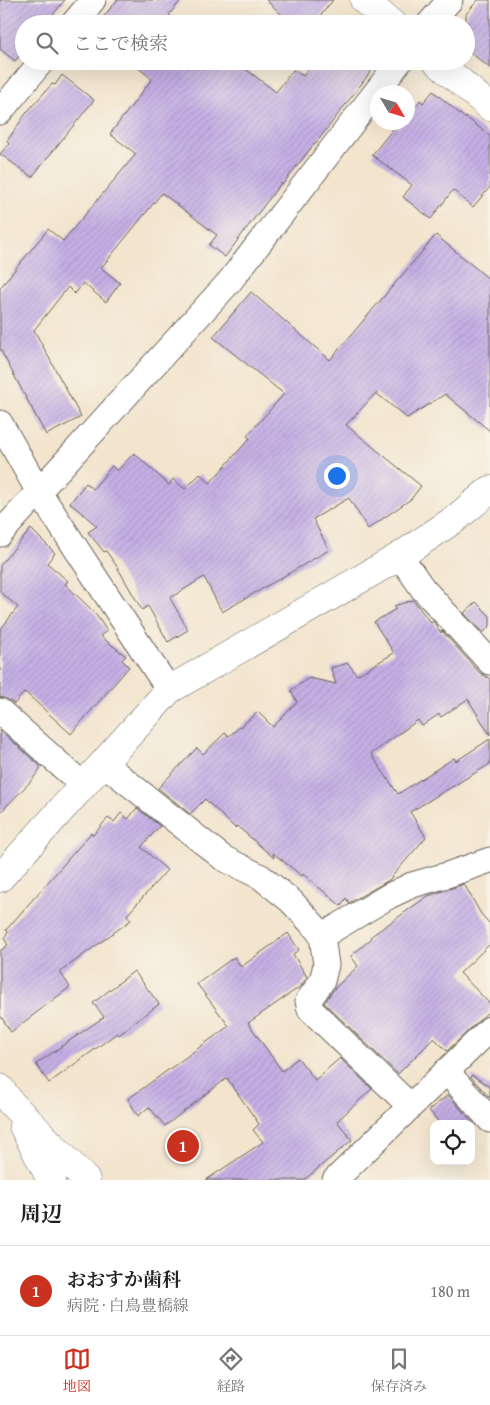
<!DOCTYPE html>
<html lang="ja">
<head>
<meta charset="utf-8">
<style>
	:root { --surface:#fff; --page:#f6f6f6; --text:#222; --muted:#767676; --line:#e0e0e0; --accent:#c8321e }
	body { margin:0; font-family:"Gentium Book Plus","Noto Serif JP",serif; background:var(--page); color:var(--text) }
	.controls { position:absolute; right:15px; bottom:15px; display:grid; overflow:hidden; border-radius:10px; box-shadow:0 5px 20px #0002 }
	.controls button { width:45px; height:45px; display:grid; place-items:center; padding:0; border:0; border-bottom:1px solid var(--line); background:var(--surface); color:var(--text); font:25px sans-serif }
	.compass { position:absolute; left:370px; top:85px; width:45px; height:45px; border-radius:50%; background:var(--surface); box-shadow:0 5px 20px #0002; rotate:128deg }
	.you { position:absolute; left:336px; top:475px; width:18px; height:18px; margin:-12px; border:4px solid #fff; border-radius:50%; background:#1a73e8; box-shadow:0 0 0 8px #1a73e833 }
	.badge { display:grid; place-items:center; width:32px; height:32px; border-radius:50%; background:var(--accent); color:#fff; font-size:16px; font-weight:700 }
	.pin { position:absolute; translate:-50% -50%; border:2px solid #fff; box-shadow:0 1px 5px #0006 }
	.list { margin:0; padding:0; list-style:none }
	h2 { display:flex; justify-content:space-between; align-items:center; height:65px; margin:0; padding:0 20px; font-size:21px }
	h2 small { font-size:16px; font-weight:400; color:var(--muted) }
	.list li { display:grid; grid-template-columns:32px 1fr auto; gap:15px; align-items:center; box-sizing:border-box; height:90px; padding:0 20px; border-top:1px solid var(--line) }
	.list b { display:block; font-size:19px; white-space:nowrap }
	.list p { margin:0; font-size:16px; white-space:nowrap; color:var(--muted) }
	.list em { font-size:16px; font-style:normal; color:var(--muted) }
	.icon { flex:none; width:28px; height:28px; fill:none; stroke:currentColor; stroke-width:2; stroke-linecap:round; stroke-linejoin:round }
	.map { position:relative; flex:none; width:490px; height:1180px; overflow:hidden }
	.search { position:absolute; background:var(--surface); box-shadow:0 5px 20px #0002; left:15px; right:15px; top:15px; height:55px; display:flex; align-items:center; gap:12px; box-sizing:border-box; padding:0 18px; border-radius:28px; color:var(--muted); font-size:19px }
	.sheet { height:155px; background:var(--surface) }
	nav { display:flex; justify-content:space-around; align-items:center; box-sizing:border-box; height:70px; border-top:1px solid var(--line); background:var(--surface); font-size:14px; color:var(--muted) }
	nav a { display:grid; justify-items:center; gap:2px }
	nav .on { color:var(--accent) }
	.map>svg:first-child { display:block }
</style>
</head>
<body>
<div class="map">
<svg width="490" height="1180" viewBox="0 0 490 1180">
	<defs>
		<pattern id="building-hatch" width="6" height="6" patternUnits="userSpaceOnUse" patternTransform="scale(1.25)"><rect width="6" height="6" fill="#c5afe5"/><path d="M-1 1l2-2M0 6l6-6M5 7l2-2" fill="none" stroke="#a996c4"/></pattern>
	</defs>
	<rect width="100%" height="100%" fill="#f7f3e8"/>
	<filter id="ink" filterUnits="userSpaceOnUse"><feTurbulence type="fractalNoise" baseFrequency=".02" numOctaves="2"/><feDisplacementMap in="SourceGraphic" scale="10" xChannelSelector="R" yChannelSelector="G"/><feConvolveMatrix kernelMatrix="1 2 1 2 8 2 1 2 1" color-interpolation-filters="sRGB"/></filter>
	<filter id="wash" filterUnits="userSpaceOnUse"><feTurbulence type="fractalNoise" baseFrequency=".0096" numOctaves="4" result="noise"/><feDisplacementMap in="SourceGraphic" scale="20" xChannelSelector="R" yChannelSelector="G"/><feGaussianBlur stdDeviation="1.12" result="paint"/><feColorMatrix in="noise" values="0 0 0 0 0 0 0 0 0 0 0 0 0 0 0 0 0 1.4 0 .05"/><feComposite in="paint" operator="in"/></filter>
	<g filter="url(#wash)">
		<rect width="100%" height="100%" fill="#f3e4cd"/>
		<g id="blocks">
			<!-- building -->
			<g fill="url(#building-hatch)">
				<polygon points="0,0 65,0 45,24 24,24 24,51 15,61 0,49"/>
				<polygon points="117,0 181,0 169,15 179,24 98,24"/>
				<polygon points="266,0 333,0 314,24 292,24"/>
				<polygon points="478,0 490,0 490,68 466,49 466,14"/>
				<polygon points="130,61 237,61 236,62 276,92 293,70 303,76 315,61 379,61 316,143 315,143 282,185 281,183 225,257 209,245 217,235 162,193 101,268 120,283 106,302 83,283 75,294 68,287 34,330 81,417 46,435 0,349 0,288 48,229 63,241 136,154 110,134 152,79"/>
				<polygon points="62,75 94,100 32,177 0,154 9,144 7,141 27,112 52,84 55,85"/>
				<polygon points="433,91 466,119 466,117 490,136 490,187 473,207 453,190 431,219 403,197 412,185 372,155 396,125 398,128 402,122 408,122 408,116 420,100 423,103"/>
				<polygon points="436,235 490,280 490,431 445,394 407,418 376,393 346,425 421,486 411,499 368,529 349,498 313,519 329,550 222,612 204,577 170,598 188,630 168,642 148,606 142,610 116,565 106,551 104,552 88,532 97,526 70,503 86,483 93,489 112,466 117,471 134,453 169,485 173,479 185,489 200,474 210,483 250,438 247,436 284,394 213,337 251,292 330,360"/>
				<polygon points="31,529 55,553 47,563 68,581 65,584 94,612 107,631 100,636 126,656 122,660 129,667 71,734 25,692 14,704 9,700 0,697 0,630 18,607 0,592 0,565"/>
				<polygon points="413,600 431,623 433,621 441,633 442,631 479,672 490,679 490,735 468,699 441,717 439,714 422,726 418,720 371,754 398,794 454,758 456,761 490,739 490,764 410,812 426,837 389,880 349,903 346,898 341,906 303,874 302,876 273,853 274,858 237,826 235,828 205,799 190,814 158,788 197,748 203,754 225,733 229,736 258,712 273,727 297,702 291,690 309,678 336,684 331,668 348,663 357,675 394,653 374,622 396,609 394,606"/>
				<polygon points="476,602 490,616 490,626 483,633 464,613"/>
				<polygon points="0,730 40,766 40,769 32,780 0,813"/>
				<polygon points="137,808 160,826 141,847 167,870 127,915 131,920 60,972 70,987 11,1032 0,1015 0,951 8,945 4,938 8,932 6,930 91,833 93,835 108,818 114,822 121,813 128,819"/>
				<polygon points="464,884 481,914 490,924 490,944 460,973 490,1004 490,1010 447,1051 434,1038 398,1074 324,1003 335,988 358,966 351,956 371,939 370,937 428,896"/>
				<polygon points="288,933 299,950 293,954 307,977 301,986 248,1023 282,1071 298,1058 315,1080 340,1058 372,1089 337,1121 352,1140 304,1180 206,1180 263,1142 253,1130 259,1124 227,1078 165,1126 149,1107 138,1116 128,1099 229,1026 197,984 234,957 241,967"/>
				<polygon points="134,971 159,1004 119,1035 117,1033 49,1083 36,1064 104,1017 93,1003"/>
				<polygon points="472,1075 490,1087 490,1098 471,1077"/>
				<polygon points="448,1095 474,1124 440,1124 429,1110"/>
			</g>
		</g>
	</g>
	<g filter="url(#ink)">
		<use href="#blocks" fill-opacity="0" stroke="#67625a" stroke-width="1"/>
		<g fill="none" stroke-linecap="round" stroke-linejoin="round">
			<!-- minor casing -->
			<g stroke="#67625a" stroke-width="27">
				<g id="minor">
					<polyline points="73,24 93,0"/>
					<polyline points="429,24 450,0"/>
					<polyline points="0,112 42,61"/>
					<polyline points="0,423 39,492 169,690"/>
					<polyline points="0,534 230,281 400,61"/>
					<polyline points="400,556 423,589 490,662"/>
					<polyline points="0,711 83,785"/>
					<polyline points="103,763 223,858 261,877 291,901 315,927 322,936 326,965 322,981 308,1001 310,1009 410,1106"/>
					<polyline points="322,936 389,896 412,885 447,875 490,860"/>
					<polyline points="446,1071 490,1120"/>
					<polyline points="335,1180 490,1029"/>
				</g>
			</g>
			<!-- tertiary casing -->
			<g stroke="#67625a" stroke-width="29">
				<g id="tertiary">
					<polyline points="364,0 392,24"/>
					<polyline points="436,61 490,107"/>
					<polyline points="0,878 169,690 400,556 455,519 490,490"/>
				</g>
			</g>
			<!-- secondary casing -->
			<g stroke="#67625a" stroke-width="29">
				<g id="secondary">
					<polyline points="0,1088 11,1103 86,1180"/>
					<polyline points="23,1126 51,1180"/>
				</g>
			</g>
			<!-- minor -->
			<use href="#minor" stroke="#fff" stroke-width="25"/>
			<!-- tertiary -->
			<use href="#tertiary" stroke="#fff" stroke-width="28"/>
			<!-- secondary -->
			<use href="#secondary" stroke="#fff" stroke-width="28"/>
		</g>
	</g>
</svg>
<div class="controls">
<button><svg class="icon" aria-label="locate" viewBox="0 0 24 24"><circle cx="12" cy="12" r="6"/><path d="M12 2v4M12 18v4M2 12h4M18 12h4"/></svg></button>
</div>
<svg class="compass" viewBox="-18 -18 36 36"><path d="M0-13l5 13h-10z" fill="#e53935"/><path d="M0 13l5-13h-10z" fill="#767676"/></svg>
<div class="you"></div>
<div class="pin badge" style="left:183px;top:1146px">1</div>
<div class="search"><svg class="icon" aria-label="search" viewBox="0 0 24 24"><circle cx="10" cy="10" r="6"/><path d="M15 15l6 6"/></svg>ここで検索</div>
</div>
<section class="sheet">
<h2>周辺<small></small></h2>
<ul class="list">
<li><span class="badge">1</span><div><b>おおすか歯科</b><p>病院 · 白鳥豊橋線</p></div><em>180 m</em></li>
</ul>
</section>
<nav>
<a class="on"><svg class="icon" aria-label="map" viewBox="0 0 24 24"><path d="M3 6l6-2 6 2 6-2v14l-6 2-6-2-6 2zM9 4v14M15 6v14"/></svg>地図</a>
<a><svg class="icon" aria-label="directions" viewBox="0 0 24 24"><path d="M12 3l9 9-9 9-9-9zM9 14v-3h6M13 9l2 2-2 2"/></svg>経路</a>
<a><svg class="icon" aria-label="saved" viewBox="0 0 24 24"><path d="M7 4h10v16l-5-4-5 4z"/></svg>保存済み</a>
</nav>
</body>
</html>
